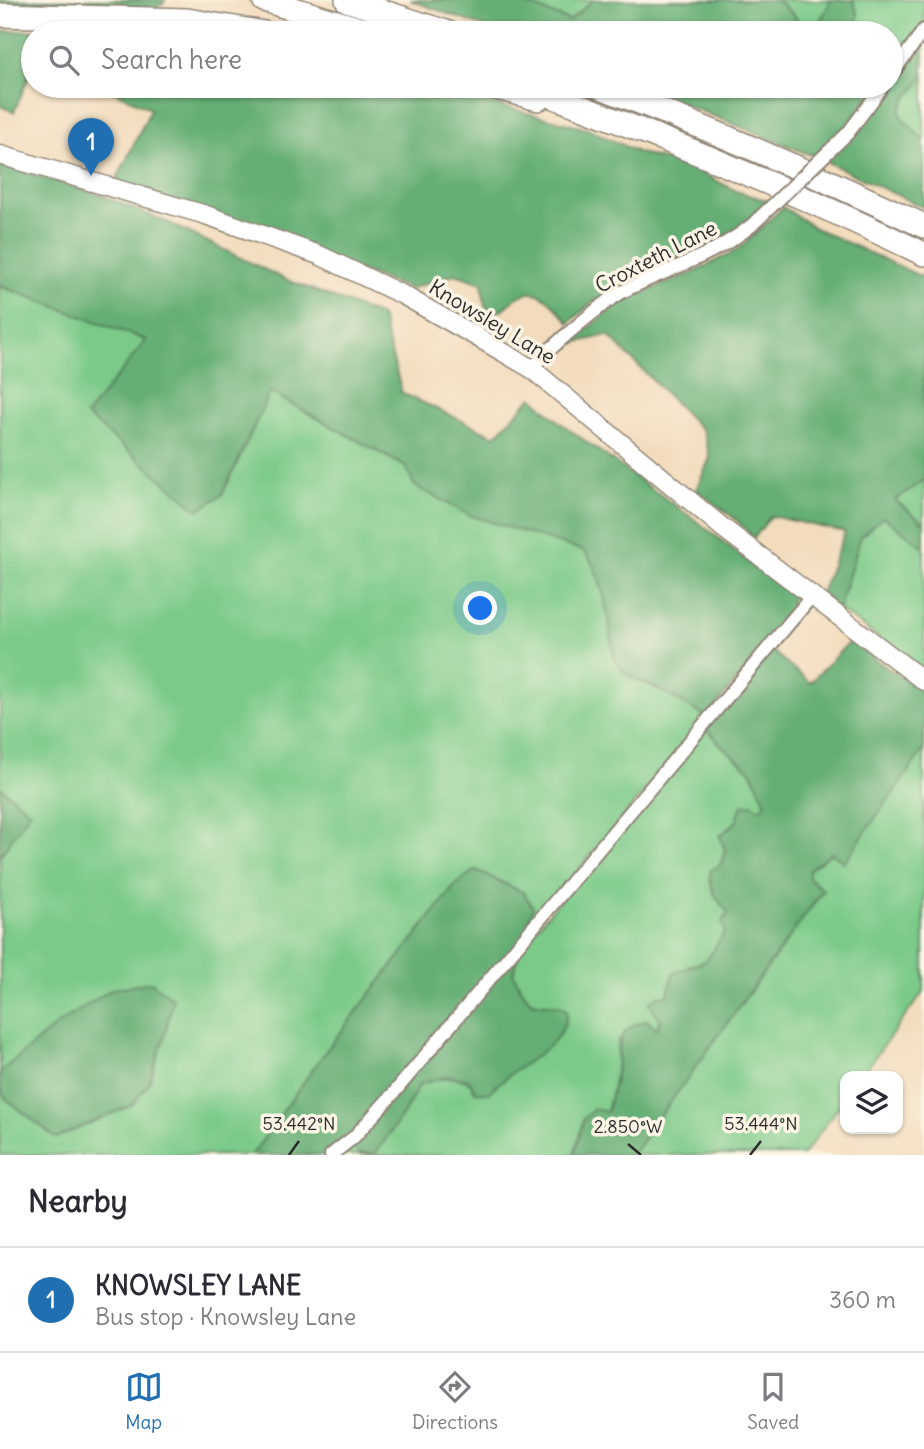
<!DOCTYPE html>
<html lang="en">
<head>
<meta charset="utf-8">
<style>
	:root { --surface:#fff; --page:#f7f7f7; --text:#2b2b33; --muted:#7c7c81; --line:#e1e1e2; --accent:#1f6fb2 }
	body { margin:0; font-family:Delius,sans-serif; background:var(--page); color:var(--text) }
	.controls { position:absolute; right:21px; bottom:21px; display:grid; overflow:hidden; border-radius:14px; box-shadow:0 2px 5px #0004 }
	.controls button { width:63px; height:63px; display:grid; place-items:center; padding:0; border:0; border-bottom:2px solid var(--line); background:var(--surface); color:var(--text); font:35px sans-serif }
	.you { position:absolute; left:481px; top:609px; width:24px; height:24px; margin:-18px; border:5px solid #fff; border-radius:50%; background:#1a73e8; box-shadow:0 0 0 10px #1a73e833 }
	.badge { display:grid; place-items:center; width:46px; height:46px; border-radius:50%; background:var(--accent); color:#fff; font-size:23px; font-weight:700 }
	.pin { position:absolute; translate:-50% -58px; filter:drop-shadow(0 2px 4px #0008) }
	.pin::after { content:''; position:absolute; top:37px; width:24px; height:21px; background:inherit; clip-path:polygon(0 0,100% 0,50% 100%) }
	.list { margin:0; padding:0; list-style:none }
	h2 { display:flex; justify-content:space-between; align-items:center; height:91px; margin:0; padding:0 28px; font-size:30px }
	h2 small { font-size:23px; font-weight:400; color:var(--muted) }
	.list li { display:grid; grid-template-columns:46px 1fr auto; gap:21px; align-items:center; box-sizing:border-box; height:105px; padding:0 28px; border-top:2px solid var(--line) }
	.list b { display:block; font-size:26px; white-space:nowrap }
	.list p { margin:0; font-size:23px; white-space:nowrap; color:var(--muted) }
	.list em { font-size:23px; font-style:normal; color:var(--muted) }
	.icon { flex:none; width:38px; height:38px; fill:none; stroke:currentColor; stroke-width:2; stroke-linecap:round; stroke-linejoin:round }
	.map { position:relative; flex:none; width:924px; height:1155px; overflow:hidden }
	.search { position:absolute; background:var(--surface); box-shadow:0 2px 5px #0004; left:21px; right:21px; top:21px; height:77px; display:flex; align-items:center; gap:18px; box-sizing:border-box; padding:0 24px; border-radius:38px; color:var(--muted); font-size:26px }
	.sheet { height:196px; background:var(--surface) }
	nav { display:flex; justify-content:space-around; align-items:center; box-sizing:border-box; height:98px; border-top:2px solid var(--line); background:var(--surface); font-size:19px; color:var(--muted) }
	nav a { display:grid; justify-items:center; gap:4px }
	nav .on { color:var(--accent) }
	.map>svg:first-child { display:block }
</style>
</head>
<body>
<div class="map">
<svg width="924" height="1155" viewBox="0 0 924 1155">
	<rect width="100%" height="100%" fill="#fcf5e5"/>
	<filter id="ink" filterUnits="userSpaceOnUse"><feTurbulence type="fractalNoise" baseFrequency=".0143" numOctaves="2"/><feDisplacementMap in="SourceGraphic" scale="14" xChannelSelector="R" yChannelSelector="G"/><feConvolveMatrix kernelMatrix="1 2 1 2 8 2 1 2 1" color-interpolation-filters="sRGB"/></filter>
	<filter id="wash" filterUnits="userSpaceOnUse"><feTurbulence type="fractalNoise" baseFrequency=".00686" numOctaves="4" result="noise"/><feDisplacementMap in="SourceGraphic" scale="28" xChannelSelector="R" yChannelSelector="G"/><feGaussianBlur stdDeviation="1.57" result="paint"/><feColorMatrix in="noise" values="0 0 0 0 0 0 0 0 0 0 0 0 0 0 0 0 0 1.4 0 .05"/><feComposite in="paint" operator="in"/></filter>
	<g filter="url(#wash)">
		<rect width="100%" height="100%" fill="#f3dcbd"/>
		<!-- green -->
		<g fill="#7cca89" stroke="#547a5a" stroke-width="2">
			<polygon points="516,0 593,0 570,21"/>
			<path d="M777,0H831L832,2C826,13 816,20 818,33H806L795,16Z"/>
			<path d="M853,0H924V21L891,66V53L897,49L891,48V33H837C859,23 858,22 853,0Z"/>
			<path d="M924,75V141L902,118L900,112C904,97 916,88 924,75Z"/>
			<path d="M0,286L146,340L222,494L270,392L406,467L415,486L584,551C600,569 606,604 610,628C613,646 611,659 625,673C633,680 645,683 654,687C672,696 689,707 707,717L526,932L524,893L476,870L456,884L323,1055L252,1155H0V1086L5,1098L58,1024L0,1072V856L29,812L0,787Z"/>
			<polygon points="924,480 924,523 894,500"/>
			<polygon points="883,516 924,547 924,670 838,609 861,536"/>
			<path d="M706,728L722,746L752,772L767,803L760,809L742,806L737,821L720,836L725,850L721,864L710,871C709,889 717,901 729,913L725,932L706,961L688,966L668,995L656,1030L618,1040L616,1072L607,1113L584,1118L574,1155H340L351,1146L375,1154L403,1114L420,1084C450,1075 461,1074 487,1093L517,1069L560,1006L531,1002L521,989L513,973L522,945Z"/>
			<polygon points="924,749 924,991 861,1076 845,1076 845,1098 803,1155 632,1155 823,891 808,878 809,870 832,853 844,861"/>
		</g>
		<!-- forest -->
		<g fill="#65ae75" stroke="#486c50" stroke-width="2">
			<polygon points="0,0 165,0 163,4 155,8 45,3 0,4"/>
			<polygon points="410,0 516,0 570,21 593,0 777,0 795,17 806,33 501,33"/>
			<path d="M831,0H853C854,5 858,12 858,17C856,33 829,33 818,33V27Z"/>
			<polygon points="101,30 183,33 33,33 33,67 14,112 0,106 0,31"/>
			<path d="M924,37C924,49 924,67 922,78C915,92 903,97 900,112L902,118L924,141V208L825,161L888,86H891V83Z"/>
			<path d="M103,86H428L591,130L637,152L694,169L736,191L768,201L743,224L719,240L594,301L569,323C556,308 538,280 515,299C506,307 504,311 492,312L485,307L482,283L455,274L410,289L115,183L151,109Z"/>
			<polygon points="638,86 877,86 845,128 816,157"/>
			<path d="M0,165L101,195L167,222L282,278L381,316L402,393L495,436L532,397L559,422L702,525L793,596L791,601L793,610L707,717C689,707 672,696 654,687C645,683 633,680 625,673C611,659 613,646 610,628C606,604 600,569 584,551L469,515L415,486L406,467L270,392L222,495L198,510L86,415L146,340L0,286Z"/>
			<polygon points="783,207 815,228 924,278 924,480 895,500 924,523 924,547 883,517 861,536 838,609 821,593 845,532 771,516 754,538 734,518 696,490 710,458 703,431 608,335 569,344 620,302 699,270 740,248"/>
			<path d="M849,642L924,692V749L844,862L831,853L809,870V878L823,890L632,1155H574L584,1118L594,1109L607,1112C610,1099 614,1086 616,1073C621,1045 613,1030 647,1020L656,1029L661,1020L649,1003L658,996L668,995L673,973L706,961L725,932L722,921L729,913C717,900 709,889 710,871L721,864L725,850L720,836L737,821L742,805L752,804L760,809L766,803L752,772L722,746L706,728L771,650L810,683Z"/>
			<polygon points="0,787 30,812 0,856"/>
			<path d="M476,870L524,893L533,907L513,973L521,989L531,1002L561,1006L567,1011C566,1040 540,1053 519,1068C508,1075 498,1084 488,1093L475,1092L469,1080L448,1076L420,1084L403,1114L375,1154L360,1153L351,1147L340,1155H252L323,1055L456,884Z"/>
			<polygon points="151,982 173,999 164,1038 149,1083 132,1105 56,1138 5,1098 0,1086 0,1072 58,1024 112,989"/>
		</g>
	</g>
	<g filter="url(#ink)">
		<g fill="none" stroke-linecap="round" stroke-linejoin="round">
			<!-- minor casing -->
			<g stroke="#8f8474" stroke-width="16">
				<g id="minor">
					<polyline points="891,75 924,30"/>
					<polyline points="848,133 883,86"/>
					<path d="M532,369C541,356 554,346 566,335C584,320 602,304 622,292C666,269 713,257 752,225"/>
					<polyline points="331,1155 354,1137 392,1095 812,596"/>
				</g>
			</g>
			<!-- secondary casing -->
			<g stroke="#8f8474" stroke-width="21">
				<polyline id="secondary" points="0,155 206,215 319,255 403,295 484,341 532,369 723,528 924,681"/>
			</g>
			<!-- motorway casing -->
			<g stroke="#8f8474" stroke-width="26">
				<g id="motorway">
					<polyline points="264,0 373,33"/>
					<polyline points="347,0 449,33"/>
					<polyline points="0,15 187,20 265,33"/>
					<polyline points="490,86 538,99"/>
					<path d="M525,86C661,136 794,191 924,254"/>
					<path d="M598,86C709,128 817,175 924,226"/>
				</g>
			</g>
			<!-- minor -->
			<use href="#minor" stroke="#fff" stroke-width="12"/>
			<!-- secondary -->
			<use href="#secondary" stroke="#fff" stroke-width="18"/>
			<!-- motorway -->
			<use href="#motorway" stroke="#fff" stroke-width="23"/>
			<!-- minor-bridge casing -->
			<g stroke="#8f8474" stroke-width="16" stroke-linecap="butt">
				<polyline id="minor-bridge" points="752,225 848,133"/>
			</g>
			<!-- minor-bridge -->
			<use href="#minor-bridge" stroke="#fff" stroke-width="12"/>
		</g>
	</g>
	<!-- ticks -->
	<path fill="none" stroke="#2b2b2b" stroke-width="2.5" d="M628,1144L641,1155M289,1155L299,1141M750,1155L761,1141"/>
	<g text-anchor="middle" stroke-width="7" stroke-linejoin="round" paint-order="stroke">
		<!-- street labels -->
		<g font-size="21" fill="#2b2b2b" stroke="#fcf5e5">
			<text transform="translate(656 257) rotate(-27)" y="7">Croxteth Lane</text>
			<text transform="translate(492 322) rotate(31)" y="7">Knowsley Lane</text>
		</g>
	</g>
	<g font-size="18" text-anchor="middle" fill="#2b2b2b" stroke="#fcf5e5" stroke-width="7" stroke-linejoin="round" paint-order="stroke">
		<text x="299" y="1130">53.442°N</text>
		<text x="761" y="1130">53.444°N</text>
		<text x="628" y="1133">2.850°W</text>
	</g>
</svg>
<div class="controls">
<button><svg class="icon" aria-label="layers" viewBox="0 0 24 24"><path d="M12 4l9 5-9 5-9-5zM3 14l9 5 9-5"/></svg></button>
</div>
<div class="you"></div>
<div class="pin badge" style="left:91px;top:176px">1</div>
<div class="search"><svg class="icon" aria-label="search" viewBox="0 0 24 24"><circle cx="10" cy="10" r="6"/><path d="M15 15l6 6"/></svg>Search here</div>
</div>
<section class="sheet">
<h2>Nearby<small></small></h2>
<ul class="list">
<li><span class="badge">1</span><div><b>KNOWSLEY LANE</b><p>Bus stop · Knowsley Lane</p></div><em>360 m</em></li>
</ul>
</section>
<nav>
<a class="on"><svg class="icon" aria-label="map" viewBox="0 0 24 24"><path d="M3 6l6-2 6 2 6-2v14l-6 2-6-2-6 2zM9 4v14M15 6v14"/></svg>Map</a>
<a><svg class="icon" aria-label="directions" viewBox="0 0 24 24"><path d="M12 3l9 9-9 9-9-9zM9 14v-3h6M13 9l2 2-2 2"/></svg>Directions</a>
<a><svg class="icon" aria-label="saved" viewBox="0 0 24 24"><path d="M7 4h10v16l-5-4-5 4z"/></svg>Saved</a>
</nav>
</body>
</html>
